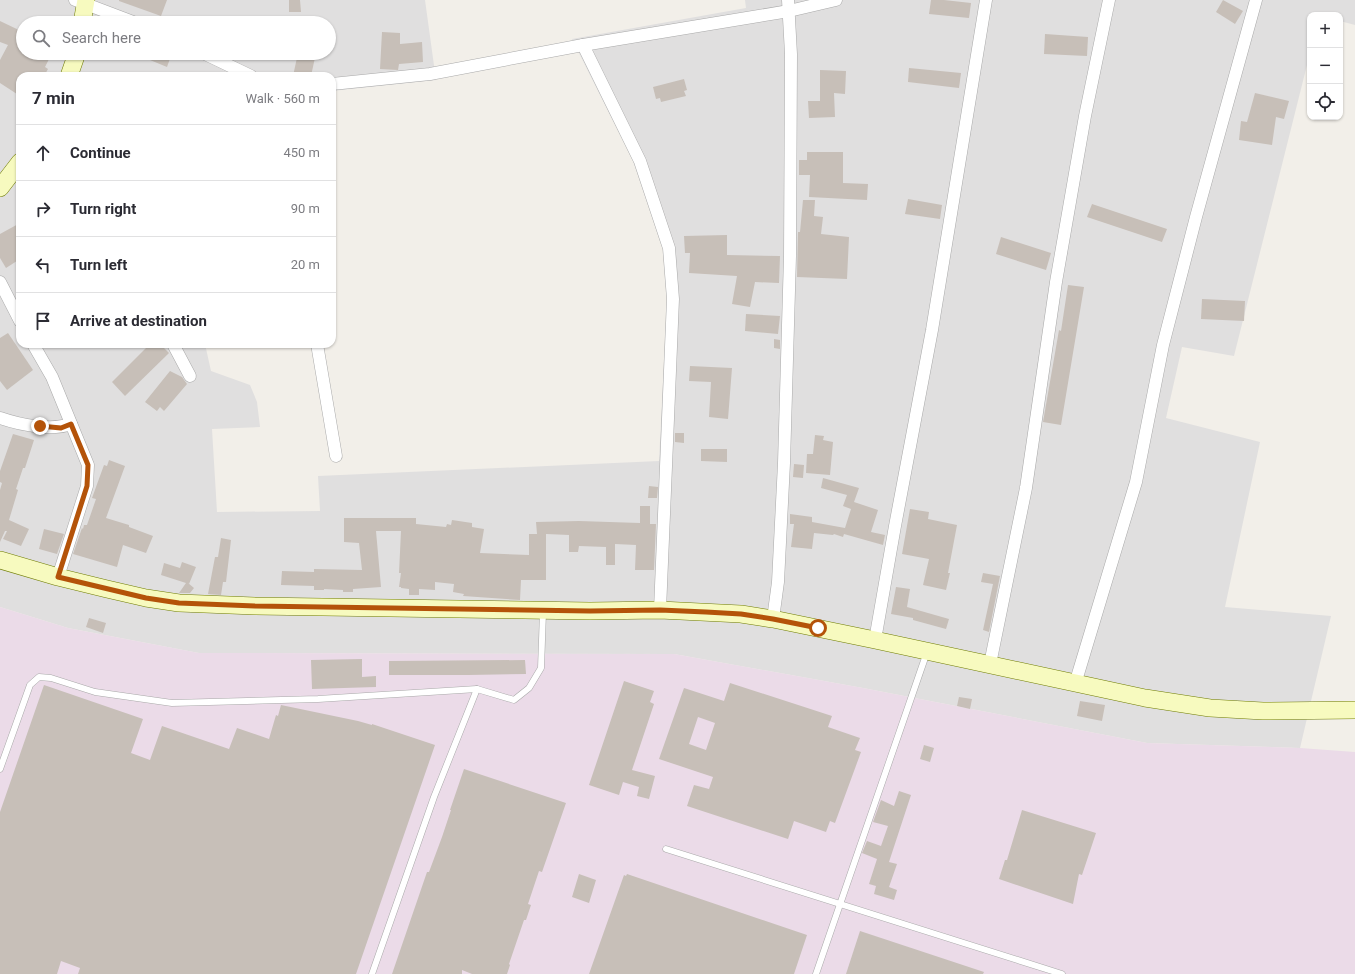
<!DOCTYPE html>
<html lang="en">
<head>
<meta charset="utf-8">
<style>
	:root { --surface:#fff; --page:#f2f2f3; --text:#2b2b33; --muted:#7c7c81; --line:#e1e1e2 }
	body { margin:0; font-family:Roboto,sans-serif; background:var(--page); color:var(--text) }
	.controls { position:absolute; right:12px; top:12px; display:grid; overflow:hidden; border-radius:8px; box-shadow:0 1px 3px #0004 }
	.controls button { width:36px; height:36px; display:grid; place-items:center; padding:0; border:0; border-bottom:1px solid var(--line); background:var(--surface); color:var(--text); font:20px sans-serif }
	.stop { position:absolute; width:12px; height:12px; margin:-9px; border:3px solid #b45309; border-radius:50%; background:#fff }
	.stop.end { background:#b45309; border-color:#fff; box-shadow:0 1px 4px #0008 }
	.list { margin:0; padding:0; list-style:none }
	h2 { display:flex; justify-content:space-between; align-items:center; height:52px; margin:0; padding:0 16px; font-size:17px }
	h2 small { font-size:13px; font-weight:400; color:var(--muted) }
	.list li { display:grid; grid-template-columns:26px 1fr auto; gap:12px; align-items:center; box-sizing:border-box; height:56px; padding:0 16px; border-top:1px solid var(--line) }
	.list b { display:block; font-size:15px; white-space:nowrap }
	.list em { font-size:13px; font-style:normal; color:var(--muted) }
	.icon { flex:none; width:22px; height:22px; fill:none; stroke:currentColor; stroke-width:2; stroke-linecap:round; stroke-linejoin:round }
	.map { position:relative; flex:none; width:1355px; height:974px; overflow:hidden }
	.search { position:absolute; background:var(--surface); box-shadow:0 1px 3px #0004; left:16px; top:16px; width:320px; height:44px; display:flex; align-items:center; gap:10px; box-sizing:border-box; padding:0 14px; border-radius:22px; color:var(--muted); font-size:15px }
	.panel { position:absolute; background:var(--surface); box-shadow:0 1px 3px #0004; left:16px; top:72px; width:320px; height:276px; border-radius:12px }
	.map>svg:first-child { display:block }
</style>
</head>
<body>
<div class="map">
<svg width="1355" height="974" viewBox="0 0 1355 974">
	<rect width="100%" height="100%" fill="#f2efe9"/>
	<!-- residential -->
	<path fill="#e0dfdf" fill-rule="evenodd" d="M0,0H425L436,80L332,91V76H20V344H205L211,371L250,385L257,402L260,427L212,429L217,512L320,511L318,476L659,461L667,301L663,250L633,161L572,39L746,8L745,0H1355V25L1340,21V15H1310V53L1234,356L1182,347L1166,418L1260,442L1225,607L1331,616L1300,748L1147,743L863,688L674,654L199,653L68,628L0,607ZM23,23H329V53H23Z"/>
	<!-- industrial -->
	<polygon fill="#ebdbe8" points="0,607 68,628 199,653 674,654 863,688 1147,743 1300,748 1355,752 1355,974 0,974"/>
	<!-- building -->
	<g fill="#c7bfb8" fill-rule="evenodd">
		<polygon points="119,0 167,0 161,16 119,1"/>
		<polygon points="289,0 300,0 301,12 289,12"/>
		<polygon points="931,0 944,0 971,3 969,18 929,14"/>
		<polygon points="1223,0 1243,11 1235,24 1216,12"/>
		<polygon points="0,21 23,32 23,53 52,53 45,67 48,69 44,76 20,76 20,96 0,83 0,60 8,45 0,42"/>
		<polygon points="382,32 400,33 400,44 422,42 423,62 399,64 398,70 380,69"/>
		<polygon points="1045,34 1088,37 1087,56 1044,54"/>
		<polygon points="153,53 172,53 167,67 150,60"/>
		<polygon points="298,53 316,53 311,76 293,76"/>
		<polygon points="909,68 961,73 959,88 908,82"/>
		<polygon points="820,70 846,71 845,94 834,93 835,117 809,118 808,101 820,101"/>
		<polygon points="684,79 687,90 684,91 686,96 661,102 660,98 656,99 653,87"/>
		<polygon points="1255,93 1289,101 1284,119 1276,117 1272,145 1239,140 1241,121 1247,122"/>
		<polygon points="807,152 843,152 843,183 868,184 867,200 809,197 810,175 799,175 799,160 807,160"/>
		<polygon points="908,199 942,205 940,219 905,214"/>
		<polygon points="803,200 815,200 814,216 823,217 821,234 849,237 847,279 797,277 798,232 800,232"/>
		<polygon points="1092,204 1167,229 1162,242 1087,217"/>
		<polygon points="20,223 20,259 6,268 0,258 0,234"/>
		<polygon points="727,235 727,255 780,256 779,283 755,282 750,307 732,304 737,276 689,273 690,253 685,253 684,236"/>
		<polygon points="1001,237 1051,253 1046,270 996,254"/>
		<polygon points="1068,285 1084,287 1061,425 1043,422 1059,330 1061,331"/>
		<polygon points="1202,299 1245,301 1244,321 1201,319"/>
		<polygon points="746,314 780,316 778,334 745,331"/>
		<polygon points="8,333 33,370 7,390 0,381 0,338"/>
		<polygon points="774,339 780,340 780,349 774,348"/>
		<polygon points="150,344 160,344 169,353 125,396 112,382"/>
		<polygon points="690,366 732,368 728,419 709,417 711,382 689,381"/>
		<polygon points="170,371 182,377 187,384 164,411 160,407 157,411 145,402"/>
		<polygon points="675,433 684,433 684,443 675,442"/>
		<polygon points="13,434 34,440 25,468 23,468 16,489 18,490 9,520 29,529 21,546 3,539 7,531 5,531 0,542 0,490 2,483 0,482 0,471"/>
		<polygon points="815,435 824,436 823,440 833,442 830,475 806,473 807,454 813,454"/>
		<polygon points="701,449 727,449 727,462 701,461"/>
		<polygon points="109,460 125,466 106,518 129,525 129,527 153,536 146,553 123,545 117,567 73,554 82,528 83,529 84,525 87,525 96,499 92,498 104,465 107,466"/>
		<polygon points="794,464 804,465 803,478 793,477"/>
		<polygon points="823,478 859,488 854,502 878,510 871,532 885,535 883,545 844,534 843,537 834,534 833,535 814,533 812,549 791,547 794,524 790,524 790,514 812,517 812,522 845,528 851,509 843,506 847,495 821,488"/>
		<polygon points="649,486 658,487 657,498 648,498"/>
		<polygon points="640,506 650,506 650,524 656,524 654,570 635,570 636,545 615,544 615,565 606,565 606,547 579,546 578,552 569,552 569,535 546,534 546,580 521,580 520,600 463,596 464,594 453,592 454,584 435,582 435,590 419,589 419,595 409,595 409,589 401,588 401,587 399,587 401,573 399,573 401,531 376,531 381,587 353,589 353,592 343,592 343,590 324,589 324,590 314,590 314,586 281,585 282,571 314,572 314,569 362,570 359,543 344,542 344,518 416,518 416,524 446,527 447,524 451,525 452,520 472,523 472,527 484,529 480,553 529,555 529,534 537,534 536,522 579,521 640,523"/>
		<polygon points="910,509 929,512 928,519 957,525 948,573 950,573 946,590 923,585 929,559 902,554"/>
		<polygon points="44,529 64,534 57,554 39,549"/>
		<polygon points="221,538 231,540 226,582 223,582 221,595 208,594 215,557 218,557"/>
		<polygon points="182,562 196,567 189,584 188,583 194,588 190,593 179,593 186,583 161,575 164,563 180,568"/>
		<polygon points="983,573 1000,576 989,632 983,630 993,584 981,582"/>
		<polygon points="896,587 910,589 907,607 949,619 946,629 913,620 913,618 891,614"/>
		<polygon points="89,618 106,623 103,633 86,627"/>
		<polygon points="362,659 362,677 376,676 376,687 312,689 311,660"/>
		<polygon points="525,660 526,674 468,675 389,675 389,661"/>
		<polygon points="624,681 654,691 650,702 654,704 632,770 655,776 649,799 637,796 639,787 623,782 619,795 589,785"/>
		<path d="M730,683L832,716L828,727L860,738L855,750L861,752L835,823L830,821L826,832L794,821L788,839L687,806L694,785L709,789L713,777L659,759L684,688L724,701ZM698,717L715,723L706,750L689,744Z"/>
		<polygon points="44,685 143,719 131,753 150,760 162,726 229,749 237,728 269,739 276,715 278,716 281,705 358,721 372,725 372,724 435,745 356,974 78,974 80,968 61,961 57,974 0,974 0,812"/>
		<polygon points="959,697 972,699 970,709 957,706"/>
		<polygon points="1080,701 1105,705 1102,721 1077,716"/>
		<polygon points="924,745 934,748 930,762 920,759"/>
		<polygon points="464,769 566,803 542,872 539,871 528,904 531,905 526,920 524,920 509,964 510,965 507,974 472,974 462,970 462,974 392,974 427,872 429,872 442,837 451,810 450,810"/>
		<polygon points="899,791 911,795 889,862 897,864 889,887 897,890 894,900 874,894 876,886 869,884 877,859 862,853 867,841 881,846 888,826 873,822 881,800 894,806"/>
		<polygon points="1022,810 1096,833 1082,875 1079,874 1073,904 999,879 1005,860 1007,860"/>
		<polygon points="579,874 596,880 589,903 572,897"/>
		<polygon points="627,874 807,935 794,974 589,974 624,875 626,876"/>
		<polygon points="860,931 984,972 983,974 846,974"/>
	</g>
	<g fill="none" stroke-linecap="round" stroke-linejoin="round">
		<!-- lane casing -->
		<g stroke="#a9a9a9" stroke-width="7">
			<g id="lane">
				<polyline points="0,769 30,685 39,677 51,678 95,692 172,703 318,699 477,689 514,700 529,688 541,668 543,612"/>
				<polyline points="666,849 1062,974"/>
				<polyline points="372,974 434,797 477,689"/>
				<polyline points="816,974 927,652"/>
			</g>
		</g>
		<!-- street casing -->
		<g stroke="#a9a9a9" stroke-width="13">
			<g id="street">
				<polyline points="75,0 136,23"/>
				<polyline points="583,45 640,161 669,248 673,299 660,610"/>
				<polyline points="203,53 251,76"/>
				<polyline points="332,84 430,74 583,45 789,11 836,0"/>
				<polyline points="0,282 20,321"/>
				<polyline points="33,344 52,377 88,465 87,486 58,577"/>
				<polyline points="173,344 190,376"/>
				<polyline points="317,344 336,456"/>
				<path d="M0,418C20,425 51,431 71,424"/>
				<polyline points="773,619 778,582 784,463 790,256 791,54 788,0"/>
				<polyline points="875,640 895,526 932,330 986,0"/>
				<polyline points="990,664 1026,488 1056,282 1085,116 1109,0"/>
				<polyline points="1075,684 1136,482 1163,345 1196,217 1256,0"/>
			</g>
		</g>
		<!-- secondary casing -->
		<g stroke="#707d05" stroke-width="18">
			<g id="secondary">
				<polyline points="82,23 86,0"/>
				<polyline points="69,76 77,53"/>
				<polyline points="0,188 20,162"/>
				<polyline points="0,560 58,577 107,589 146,598 179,603 255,606 590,611 660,610 741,614 773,619 875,640 1145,698 1210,708 1263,711 1355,710"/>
			</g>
		</g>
		<!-- lane -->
		<use href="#lane" stroke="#fff" stroke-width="6"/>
		<!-- street -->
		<use href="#street" stroke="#fff" stroke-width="12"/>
		<!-- secondary -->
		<use href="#secondary" stroke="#f7fabf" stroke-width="17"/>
	</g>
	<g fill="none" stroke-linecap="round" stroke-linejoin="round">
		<!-- route -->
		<polyline stroke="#b45309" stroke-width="5" points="40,426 61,428 71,424 88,465 87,486 58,577 146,598 179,603 255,606 590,611 660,610 706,612 741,614 773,619 818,628"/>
	</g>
</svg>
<div class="controls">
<button>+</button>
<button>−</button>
<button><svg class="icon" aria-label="locate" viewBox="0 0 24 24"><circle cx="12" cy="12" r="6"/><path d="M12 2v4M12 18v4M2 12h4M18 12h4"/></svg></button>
</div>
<div class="stop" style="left:818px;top:628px"></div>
<div class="stop end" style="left:40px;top:426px"></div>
<div class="search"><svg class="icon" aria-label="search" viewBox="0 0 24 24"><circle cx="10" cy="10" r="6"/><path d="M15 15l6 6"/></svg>Search here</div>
<section class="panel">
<h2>7 min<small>Walk · 560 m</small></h2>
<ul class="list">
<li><svg class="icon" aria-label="ahead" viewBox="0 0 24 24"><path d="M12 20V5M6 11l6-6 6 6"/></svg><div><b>Continue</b></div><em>450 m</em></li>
<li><svg class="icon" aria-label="right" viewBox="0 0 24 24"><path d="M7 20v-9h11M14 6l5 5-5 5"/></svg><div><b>Turn right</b></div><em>90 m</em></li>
<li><svg class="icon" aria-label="left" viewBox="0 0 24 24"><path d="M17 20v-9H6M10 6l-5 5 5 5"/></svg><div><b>Turn left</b></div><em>20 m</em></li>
<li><svg class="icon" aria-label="arrive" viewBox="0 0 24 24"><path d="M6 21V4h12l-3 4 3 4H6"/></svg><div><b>Arrive at destination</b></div></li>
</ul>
</section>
</div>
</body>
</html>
